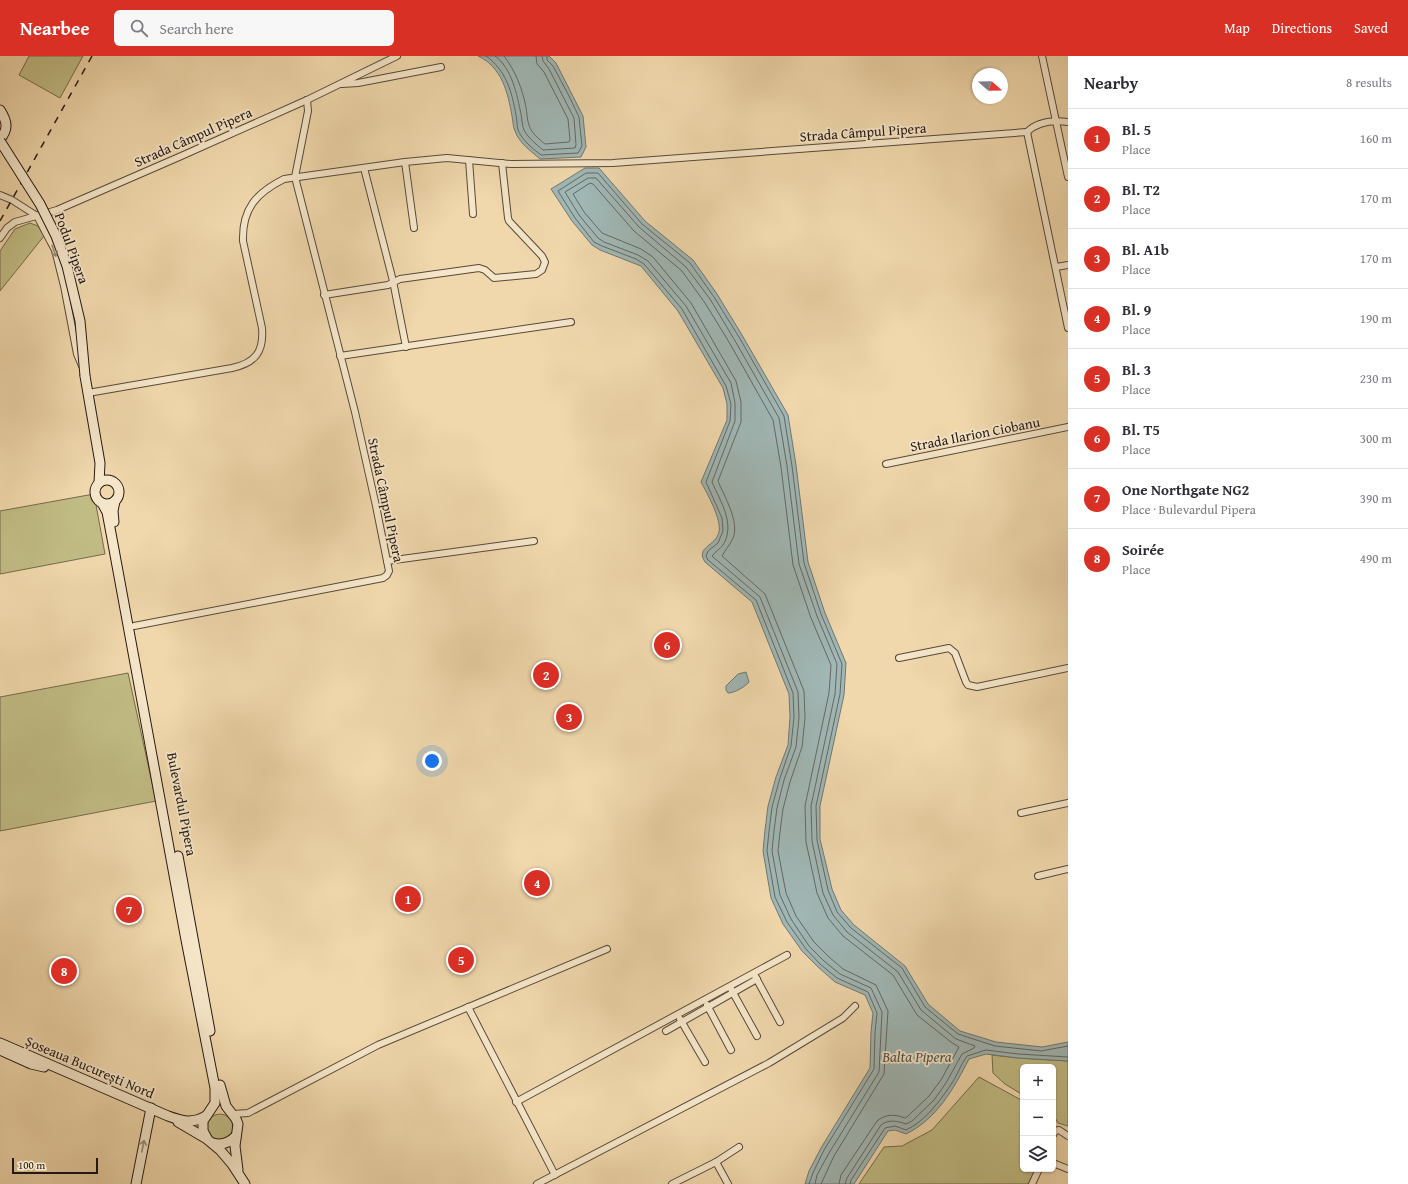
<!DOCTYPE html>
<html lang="en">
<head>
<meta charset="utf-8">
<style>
	:root { --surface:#fff; --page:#f7f7f7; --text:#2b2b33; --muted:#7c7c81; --line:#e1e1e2; --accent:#d93025 }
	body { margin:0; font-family:"Gentium Book Plus",serif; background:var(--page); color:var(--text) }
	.controls { position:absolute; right:12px; bottom:12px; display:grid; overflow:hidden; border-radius:6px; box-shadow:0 1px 3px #0004 }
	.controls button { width:36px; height:36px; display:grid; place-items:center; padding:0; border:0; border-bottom:1px solid var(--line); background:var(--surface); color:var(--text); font:20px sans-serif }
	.compass { position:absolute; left:972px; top:12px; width:36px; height:36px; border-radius:50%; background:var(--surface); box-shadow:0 1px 3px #0004; rotate:110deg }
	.scale { position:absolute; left:12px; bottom:10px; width:86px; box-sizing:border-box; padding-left:4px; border:2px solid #261913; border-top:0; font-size:11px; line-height:14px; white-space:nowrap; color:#261913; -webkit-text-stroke:3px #f5e6c9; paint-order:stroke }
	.you { position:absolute; left:432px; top:705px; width:14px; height:14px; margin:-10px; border:3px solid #fff; border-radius:50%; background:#1a73e8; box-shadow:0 0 0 6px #1a73e833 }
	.badge { display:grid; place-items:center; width:26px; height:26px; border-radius:50%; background:var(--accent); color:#fff; font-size:13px; font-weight:700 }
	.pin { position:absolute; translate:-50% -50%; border:2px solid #fff; box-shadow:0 1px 4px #0006 }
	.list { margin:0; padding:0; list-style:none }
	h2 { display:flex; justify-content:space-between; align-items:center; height:52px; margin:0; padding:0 16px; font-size:17px }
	h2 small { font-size:13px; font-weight:400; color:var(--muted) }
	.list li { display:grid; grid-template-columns:26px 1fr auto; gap:12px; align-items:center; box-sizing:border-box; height:60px; padding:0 16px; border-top:1px solid var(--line) }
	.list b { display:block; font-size:15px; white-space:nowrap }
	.list p { margin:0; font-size:13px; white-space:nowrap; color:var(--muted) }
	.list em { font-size:13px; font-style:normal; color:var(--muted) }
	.icon { flex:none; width:22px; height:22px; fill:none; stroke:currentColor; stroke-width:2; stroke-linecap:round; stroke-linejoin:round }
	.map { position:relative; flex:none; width:1068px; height:1128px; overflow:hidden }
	header { display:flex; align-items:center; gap:24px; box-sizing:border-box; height:56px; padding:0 20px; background:var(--accent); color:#fff }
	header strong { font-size:19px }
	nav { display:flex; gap:22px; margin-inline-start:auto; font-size:14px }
	.search { width:280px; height:36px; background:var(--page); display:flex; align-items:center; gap:10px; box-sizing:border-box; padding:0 14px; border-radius:6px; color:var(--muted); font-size:15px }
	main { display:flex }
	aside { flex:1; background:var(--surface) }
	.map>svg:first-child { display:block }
</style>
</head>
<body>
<header>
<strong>Nearbee</strong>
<div class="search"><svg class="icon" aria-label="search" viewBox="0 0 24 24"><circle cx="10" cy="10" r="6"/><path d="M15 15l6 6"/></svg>Search here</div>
<nav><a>Map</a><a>Directions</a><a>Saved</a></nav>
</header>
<main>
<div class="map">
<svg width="1068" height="1128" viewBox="0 0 1068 1128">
	<rect width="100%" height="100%" fill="#f0d8ac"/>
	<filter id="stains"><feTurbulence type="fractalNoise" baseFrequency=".005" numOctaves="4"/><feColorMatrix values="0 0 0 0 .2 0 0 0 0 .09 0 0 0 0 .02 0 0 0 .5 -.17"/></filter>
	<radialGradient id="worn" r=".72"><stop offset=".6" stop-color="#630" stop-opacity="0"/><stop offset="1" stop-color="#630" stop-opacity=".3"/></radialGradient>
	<!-- green -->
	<g fill="#c1bc84" stroke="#746a4c">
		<polygon points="29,0 83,0 60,42 19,19"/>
		<polygon points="30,167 38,170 44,180 0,235 0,195 15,173"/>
		<polygon points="94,438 105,498 0,518 0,455"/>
		<polygon points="128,617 156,745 0,775 0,641"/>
		<polygon points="992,999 1018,1002 1068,1005 1068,1070 1058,1067 1053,1058 1053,1011 1023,1011 1023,1039 1005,1028 993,1017"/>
		<polygon points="979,1021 1023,1045 1023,1113 1037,1113 1030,1128 859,1128 884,1091 902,1090 932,1074"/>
		<circle cx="220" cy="1071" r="13"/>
	</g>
	<!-- water -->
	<g fill="#a0b7b5" stroke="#6f7874">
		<path d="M478,0H549L556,7L583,60L586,91L581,101L540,103C531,95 519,87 515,75C513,71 513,65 512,60C508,37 502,11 478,0Z"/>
		<path d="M585,112H599L645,165L693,204L717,238L742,279L788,359L796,409L808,506L825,557L846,607L844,639L820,750V783L832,833L841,854L854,869L905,910L928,948L960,975L996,986L1042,991L1068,986V1005L1018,1002L986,998L969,1003C954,1032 937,1063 906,1078L895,1074L888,1075L854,1128H805L809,1115L821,1092L870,1012L871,976L873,957L865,939L835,926L818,911L802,895L783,868L771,842L763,795L765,774L768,750L776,721L788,689L790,661L789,638L752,546L705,506C695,491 716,490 719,476C722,464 707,437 701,426L727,364V348L723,332L678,255L641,210L600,194L592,189L572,165L551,133Z"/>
		<path d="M746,616L749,626C745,631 734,637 728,637L726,634V630L738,618Z"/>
	</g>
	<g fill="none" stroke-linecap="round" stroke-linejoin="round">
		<!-- shore -->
		<g stroke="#636864" stroke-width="1">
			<path d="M486,0C506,14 512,36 516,59C517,64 517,70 518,74C522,84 533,93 541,99L578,97L582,90L579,61L568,38L553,10L547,4V0"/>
			<path d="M495,0C512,12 517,39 521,58C522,63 522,69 524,74C528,82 536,88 543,94L575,92L576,89L574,62L549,13L543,5L542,0"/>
			<path d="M504,0C516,16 522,32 526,51C527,57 527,64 529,69C531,77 539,83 545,88L569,86L570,84L568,63L544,16L537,8L536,0"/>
			<polyline points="809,1128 813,1117 824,1094 874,1013 875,976 877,957 868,936 837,922 820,908 806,893 787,866 775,841 767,795 769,775 772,751 780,722 791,690 794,661 793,637 756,544 708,504 706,500 708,495 718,487 723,475 722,462 706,426 730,365 731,348 726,330 682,253 644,208 636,203 602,190 594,186 575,162 558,135 586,117 598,117 642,168 690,207 714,241 739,281 784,360 792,410 804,507 821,558 842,608 840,638 816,750 817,784 828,834 837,856 851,872 902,912 925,951 958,978 995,990 1041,995 1068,990"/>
			<path d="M815,1128L817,1119L829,1097L879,1016L882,956L871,932L840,918L824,905L809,890L791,863L780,839L772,795L774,775L777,752L784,724L796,691L799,662L798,636L760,541L712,500C715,496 720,493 723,489C736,468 720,445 712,426L735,365V347L731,327L686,250L648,205L638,199L604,186L598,182L579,159L565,136L588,122H596L639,171L686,211L710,243L734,283L779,362L787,410L799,508L817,560L837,608L835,638L811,750L812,785L823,837L833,859L847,876L898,916L921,954L956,983L975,990L974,992L962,998L946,1027L934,1044L912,1065L906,1068C897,1065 889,1063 881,1069L847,1122L845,1128"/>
			<path d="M821,1128L834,1100L884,1018L888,955L876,929L843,913L828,900L814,886L796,860L786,837L778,795L780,776L783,753L790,726L802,691L805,662L804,635L765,538L722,500C725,494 730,489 733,482C740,466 724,440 718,425L741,366V346L736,325L691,247L653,201L641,193L602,177L584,156L573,138L590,127L593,128L634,175L682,215L705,247L729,286L773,364L781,411L793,509L811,562L831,609L829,637L805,750L806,786L817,837L828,862L843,880L893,919L917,959L951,986L959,991L941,1024L929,1040L908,1060L905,1062C895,1058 885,1058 877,1065L841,1119L839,1128"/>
			<path d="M850,1128L851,1124L885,1072L895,1070L906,1074C924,1066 939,1046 950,1030C957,1021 960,1009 967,1000L986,994L1018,998L1068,1001"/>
		</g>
		<!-- street casing -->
		<g stroke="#584939" stroke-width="8">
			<g id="street">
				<polyline points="1042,0 1068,121"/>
				<polyline points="342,28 358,27 441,11"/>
				<polyline points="1027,76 1068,272"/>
				<path d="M1027,76C1038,65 1053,64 1068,66"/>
				<polyline points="469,104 473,158"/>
				<polyline points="405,106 414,172"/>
				<polyline points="364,112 393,225 406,291"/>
				<polyline points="0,139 12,144 37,160 47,179 55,194 64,230 77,298 82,310"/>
				<polyline points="0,182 7,172 15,166 57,154 179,101 307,44 397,0"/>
				<polyline points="1056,211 1068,209"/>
				<polyline points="324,239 388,229 400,223 479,212 485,214 494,222 536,218 542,214 545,206 542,200 509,165 508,162 502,107"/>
				<polyline points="340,300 571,266"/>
				<path d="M88,337L232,312C255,307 264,296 262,272L243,185C242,153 256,137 284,123L405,106L447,102L511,108L613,107L1027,76"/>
				<polyline points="886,408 1068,371"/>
				<polyline points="387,505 534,485"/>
				<polyline points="134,570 383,522 387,519 389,515 376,450 355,356 295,121 308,55 307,44"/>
				<polyline points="899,602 949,592 955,597 966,626 968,629 977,631 1068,612"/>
				<polyline points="1021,757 1068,747"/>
				<polyline points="1038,820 1068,813"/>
				<polyline points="755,920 780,966"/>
				<polyline points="731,933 757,980"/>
				<polyline points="707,949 731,994"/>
				<polyline points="468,951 555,1119"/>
				<polyline points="680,963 705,1006"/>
				<polyline points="666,975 757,923"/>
				<polyline points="516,1046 787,899"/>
				<polyline points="233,1058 248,1057 378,989 607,893"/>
				<polyline points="1053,1079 1055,1075 1059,1074 1068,1080"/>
				<polyline points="716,1106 728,1128"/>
				<polyline points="1053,1107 1068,1113"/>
				<polyline points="537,1128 769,1007 843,962 855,950"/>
				<polyline points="672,1128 716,1106 739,1091"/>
				<polyline points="1032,1128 1039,1113"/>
			</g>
		</g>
		<!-- secondary casing -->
		<g stroke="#261913" stroke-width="11">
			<g id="secondary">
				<path d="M0,54C7,65 9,73 0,83"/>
				<polyline points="85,320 100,407 99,427"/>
				<circle cx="107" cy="436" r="12"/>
				<polyline points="102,447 107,456 113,488 186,884 215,1032 215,1047 203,1065 203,1075 208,1084 220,1094 232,1108 245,1128"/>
				<polyline points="114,466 113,455 115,445"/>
				<polyline points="178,800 210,975"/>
				<path d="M0,987L168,1060C182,1065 192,1068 206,1060"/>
				<polyline points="0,994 31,1008 44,1011"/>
				<polyline points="220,1029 226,1050 236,1063 238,1068 235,1090 238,1114"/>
				<polyline points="178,1066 207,1083"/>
				<path d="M213,1087C222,1090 229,1087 236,1080"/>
				<polyline points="136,1128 151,1052"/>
			</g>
		</g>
		<!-- street -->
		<use href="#street" stroke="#f5e6c9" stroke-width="6"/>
		<!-- secondary -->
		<use href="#secondary" stroke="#f5e6c9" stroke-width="9"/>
		<!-- rail -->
		<polyline stroke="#261913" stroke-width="1.5" stroke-dasharray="7 7" stroke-linecap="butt" points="0,165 92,0"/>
		<!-- secondary-bridge casing -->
		<g stroke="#261913" stroke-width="11" stroke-linecap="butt">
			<polyline id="secondary-bridge" points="0,85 40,148 56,180 67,210 80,265 85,320"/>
		</g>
		<!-- secondary-bridge -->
		<use href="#secondary-bridge" stroke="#f5e6c9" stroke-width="9"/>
	</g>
	<!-- one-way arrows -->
	<defs><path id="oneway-shaft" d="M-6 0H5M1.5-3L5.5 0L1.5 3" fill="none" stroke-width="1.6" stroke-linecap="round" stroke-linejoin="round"/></defs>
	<g stroke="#988a77">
		<use href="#oneway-shaft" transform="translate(54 195) rotate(71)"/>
		<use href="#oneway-shaft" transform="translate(143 1090) rotate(-79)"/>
	</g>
	<g text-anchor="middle" stroke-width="3.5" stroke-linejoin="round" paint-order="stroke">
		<!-- street labels -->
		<g font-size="14" fill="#261913" stroke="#f5e6c9">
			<text transform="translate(863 76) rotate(-4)" y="5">Strada Câmpul Pipera</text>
			<text transform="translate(193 81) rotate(-24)" y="5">Strada Câmpul Pipera</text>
			<text transform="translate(72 192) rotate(70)" y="5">Podul Pipera</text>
			<text transform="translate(975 378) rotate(-11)" y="5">Strada Ilarion Ciobanu</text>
			<text transform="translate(386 444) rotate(78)" y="5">Strada Câmpul Pipera</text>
			<text transform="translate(182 748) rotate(79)" y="5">Bulevardul Pipera</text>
			<text transform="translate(90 1011) rotate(23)" y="5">Șoseaua București Nord</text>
		</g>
		<!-- water labels -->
		<g font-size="15" font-style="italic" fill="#51504c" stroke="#f5e6c9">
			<text x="917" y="1006">Balta Pipera</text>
		</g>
	</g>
	<rect width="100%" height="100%" filter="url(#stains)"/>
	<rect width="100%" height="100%" fill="url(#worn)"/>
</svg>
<div class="controls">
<button>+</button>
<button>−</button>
<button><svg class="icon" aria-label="layers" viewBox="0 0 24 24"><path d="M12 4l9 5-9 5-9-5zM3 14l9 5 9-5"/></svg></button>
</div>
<svg class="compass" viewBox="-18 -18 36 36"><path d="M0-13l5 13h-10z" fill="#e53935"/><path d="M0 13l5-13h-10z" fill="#7c7c81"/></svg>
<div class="scale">100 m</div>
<div class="you"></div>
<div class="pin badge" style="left:408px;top:843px">1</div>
<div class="pin badge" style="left:546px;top:619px">2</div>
<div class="pin badge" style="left:569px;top:661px">3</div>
<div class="pin badge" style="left:537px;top:827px">4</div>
<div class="pin badge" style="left:461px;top:904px">5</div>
<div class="pin badge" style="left:667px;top:589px">6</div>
<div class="pin badge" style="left:129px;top:854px">7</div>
<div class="pin badge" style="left:64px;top:915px">8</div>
</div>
<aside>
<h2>Nearby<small>8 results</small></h2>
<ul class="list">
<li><span class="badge">1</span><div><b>Bl. 5</b><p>Place</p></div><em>160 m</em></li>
<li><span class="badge">2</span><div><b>Bl. T2</b><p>Place</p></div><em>170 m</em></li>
<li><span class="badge">3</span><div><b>Bl. A1b</b><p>Place</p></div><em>170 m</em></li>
<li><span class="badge">4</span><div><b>Bl. 9</b><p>Place</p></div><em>190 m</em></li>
<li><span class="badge">5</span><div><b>Bl. 3</b><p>Place</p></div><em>230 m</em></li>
<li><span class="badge">6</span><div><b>Bl. T5</b><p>Place</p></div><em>300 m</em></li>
<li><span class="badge">7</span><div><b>One Northgate NG2</b><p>Place · Bulevardul Pipera</p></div><em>390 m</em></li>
<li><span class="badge">8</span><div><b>Soirée</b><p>Place</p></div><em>490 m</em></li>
</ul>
</aside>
</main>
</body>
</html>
